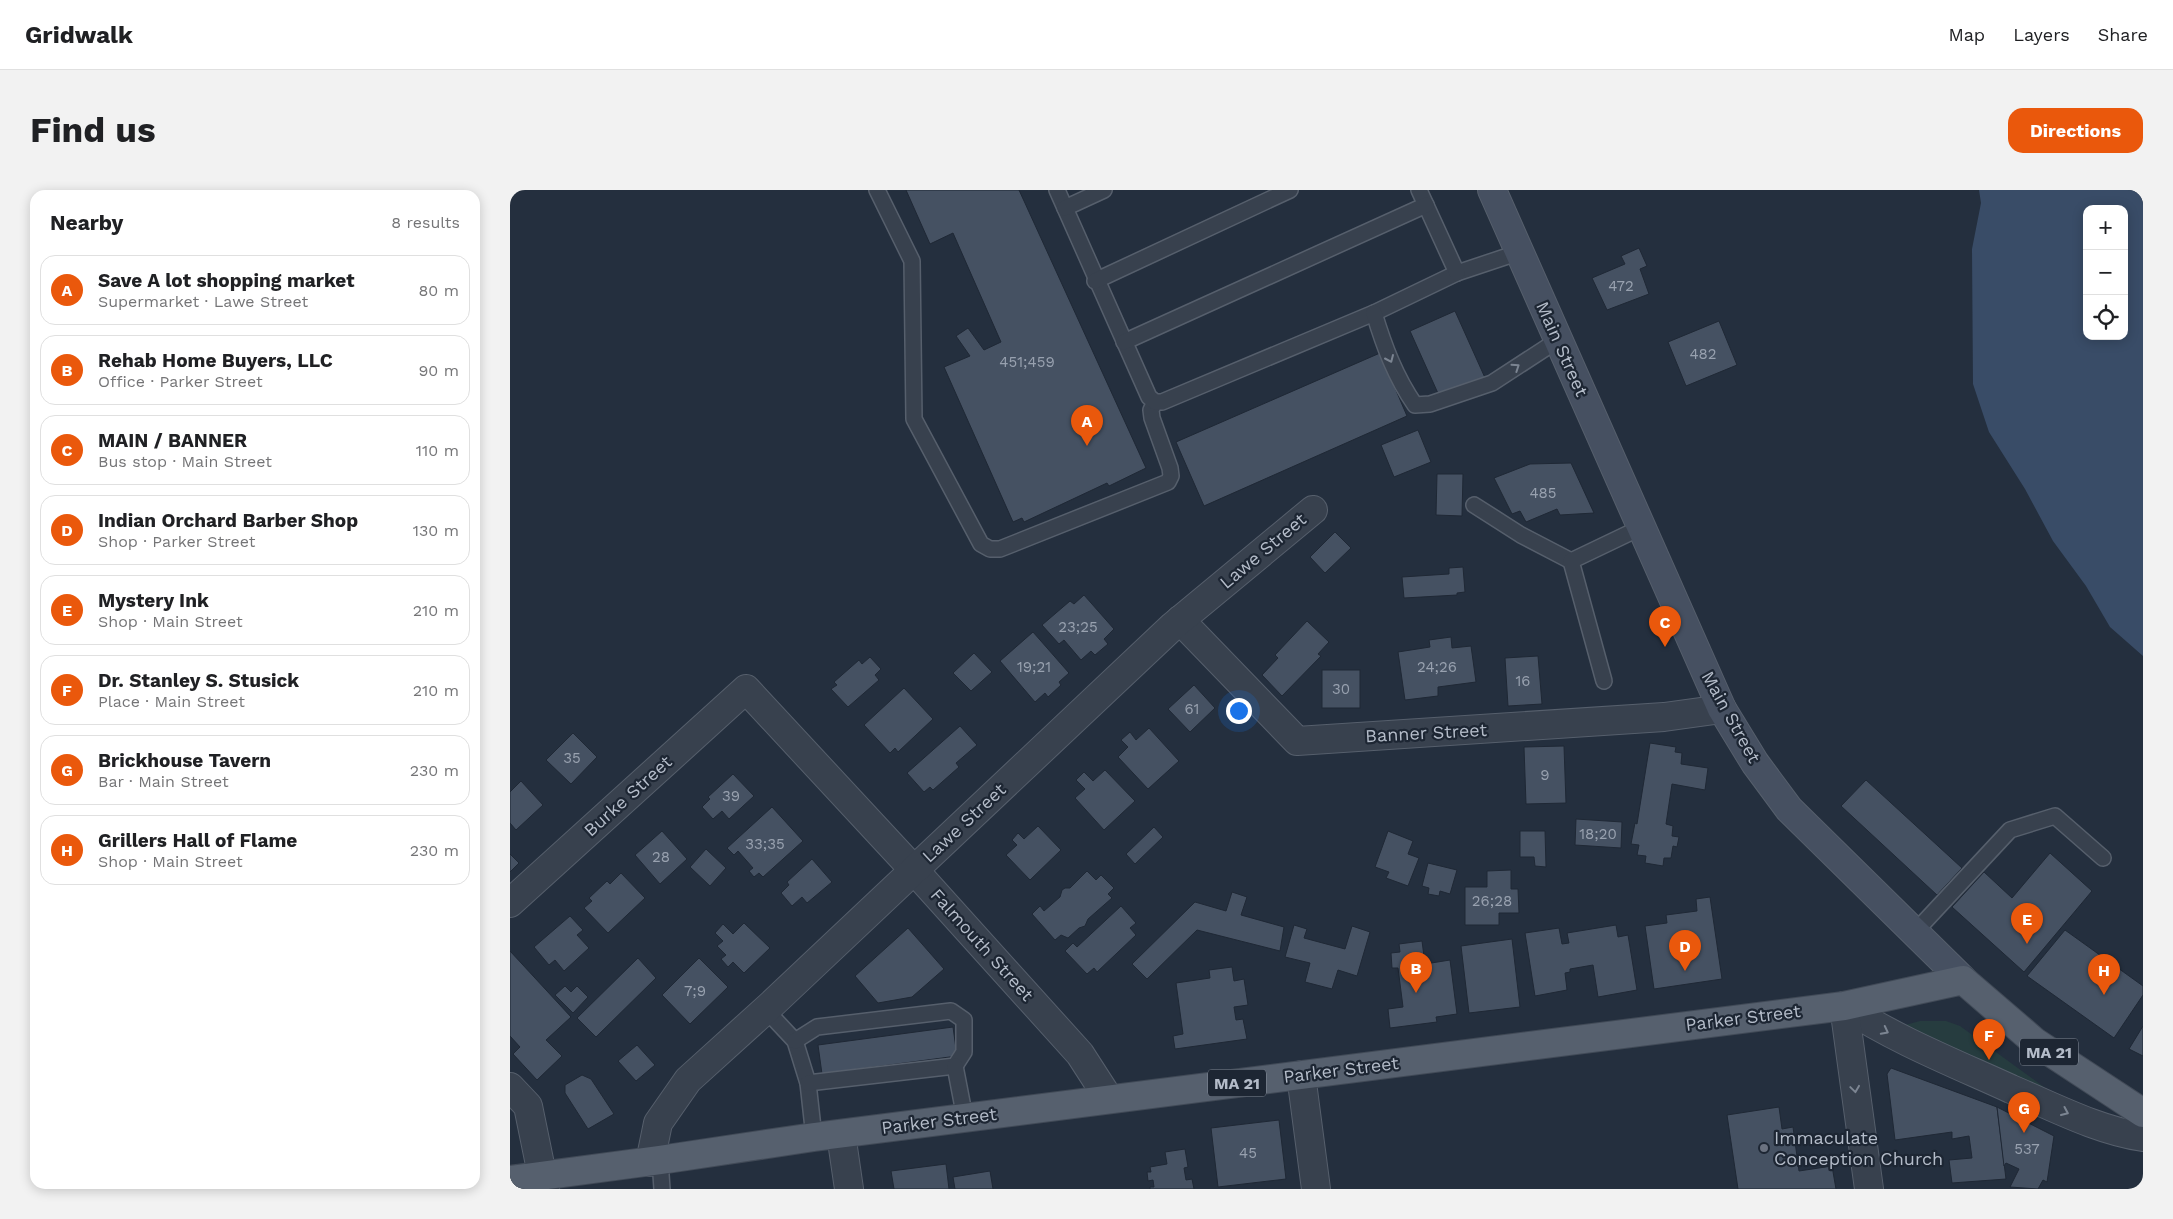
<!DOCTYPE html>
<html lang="en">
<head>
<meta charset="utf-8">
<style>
	:root { --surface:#fff; --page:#f2f2f2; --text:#202124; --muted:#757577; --line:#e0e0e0; --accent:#ea580c }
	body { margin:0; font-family:"Work Sans",sans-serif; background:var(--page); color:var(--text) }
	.controls { position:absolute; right:15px; top:15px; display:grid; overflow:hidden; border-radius:10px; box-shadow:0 2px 12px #0003 }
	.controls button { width:45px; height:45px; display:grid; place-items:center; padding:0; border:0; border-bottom:1px solid var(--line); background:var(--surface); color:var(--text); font:25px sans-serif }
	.you { position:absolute; left:728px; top:520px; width:18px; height:18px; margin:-12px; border:4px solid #fff; border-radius:50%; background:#1a73e8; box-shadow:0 0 0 8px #1a73e833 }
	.badge { display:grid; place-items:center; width:32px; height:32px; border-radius:50%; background:var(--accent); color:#fff; font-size:16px; font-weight:700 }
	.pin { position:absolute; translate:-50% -41px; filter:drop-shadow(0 1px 2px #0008) }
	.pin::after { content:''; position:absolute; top:26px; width:18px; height:15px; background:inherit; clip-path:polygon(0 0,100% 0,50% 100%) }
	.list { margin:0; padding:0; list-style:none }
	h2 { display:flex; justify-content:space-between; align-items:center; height:65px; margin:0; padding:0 20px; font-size:21px }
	h2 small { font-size:16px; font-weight:400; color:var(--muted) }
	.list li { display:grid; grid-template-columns:32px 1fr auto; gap:15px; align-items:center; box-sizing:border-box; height:70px; margin:0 10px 10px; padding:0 10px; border:1px solid var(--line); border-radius:15px }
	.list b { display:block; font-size:19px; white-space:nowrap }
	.list p { margin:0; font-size:16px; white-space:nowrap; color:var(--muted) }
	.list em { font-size:16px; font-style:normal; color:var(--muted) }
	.icon { flex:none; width:28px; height:28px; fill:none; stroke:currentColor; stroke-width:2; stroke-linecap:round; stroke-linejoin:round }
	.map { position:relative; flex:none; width:1633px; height:999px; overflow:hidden; border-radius:15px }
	header { display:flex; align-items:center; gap:30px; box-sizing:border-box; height:70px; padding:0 25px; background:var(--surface); border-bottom:1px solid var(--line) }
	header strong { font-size:24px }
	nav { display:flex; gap:28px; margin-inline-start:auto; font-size:18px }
	.intro { display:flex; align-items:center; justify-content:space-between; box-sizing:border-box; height:120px; padding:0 30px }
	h1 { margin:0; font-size:35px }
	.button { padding:12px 22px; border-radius:15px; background:var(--accent); color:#fff; font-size:18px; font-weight:700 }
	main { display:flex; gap:30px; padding:0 30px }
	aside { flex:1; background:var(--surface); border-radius:15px; box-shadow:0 2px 12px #0003 }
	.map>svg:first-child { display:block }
</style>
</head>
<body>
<header>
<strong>Gridwalk</strong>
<nav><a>Map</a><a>Layers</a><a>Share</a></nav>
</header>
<div class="intro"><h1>Find us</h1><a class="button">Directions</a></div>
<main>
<aside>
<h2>Nearby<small>8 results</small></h2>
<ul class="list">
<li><span class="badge">A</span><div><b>Save A lot shopping market</b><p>Supermarket · Lawe Street</p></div><em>80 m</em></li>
<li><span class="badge">B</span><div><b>Rehab Home Buyers, LLC</b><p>Office · Parker Street</p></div><em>90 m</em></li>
<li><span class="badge">C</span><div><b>MAIN / BANNER</b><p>Bus stop · Main Street</p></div><em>110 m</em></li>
<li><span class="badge">D</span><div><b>Indian Orchard Barber Shop</b><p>Shop · Parker Street</p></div><em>130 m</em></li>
<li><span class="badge">E</span><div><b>Mystery Ink</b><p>Shop · Main Street</p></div><em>210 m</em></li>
<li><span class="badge">F</span><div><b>Dr. Stanley S. Stusick</b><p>Place · Main Street</p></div><em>210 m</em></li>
<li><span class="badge">G</span><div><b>Brickhouse Tavern</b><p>Bar · Main Street</p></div><em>230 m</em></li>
<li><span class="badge">H</span><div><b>Grillers Hall of Flame</b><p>Shop · Main Street</p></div><em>230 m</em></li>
</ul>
</aside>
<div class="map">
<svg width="1633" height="999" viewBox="0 0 1633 999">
	<rect width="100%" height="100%" fill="#242f3e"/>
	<!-- green -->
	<polygon fill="#263c3f" points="1410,831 1436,831 1450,836 1534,897 1534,900 1388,837"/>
	<!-- water -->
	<path fill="#394c67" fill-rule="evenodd" d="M1469,0H1633V466L1600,437L1576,396L1543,351L1515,299L1479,242L1463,194L1462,59L1471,13ZM1577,19H1614V146H1577Z"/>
	<!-- building -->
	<g fill="#455162" stroke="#1f2835">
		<polygon points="396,0 509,0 636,278 599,296 597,293 514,332 512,328 503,332 434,177 460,166 446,146 458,138 474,160 491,152 443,43 420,54"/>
		<polygon points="1129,58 1137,76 1130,79 1139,104 1097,120 1082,88 1115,74 1111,66"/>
		<polygon points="945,121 976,190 931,210 900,141"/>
		<polygon points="1209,131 1227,175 1176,196 1158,152"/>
		<polygon points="870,163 897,226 694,316 666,252"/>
		<polygon points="908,240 921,272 884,287 871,255"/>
		<polygon points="1061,273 1084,323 1050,325 1047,319 1016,332 1010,321 1002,324 984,288 1020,274"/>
		<polygon points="927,284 953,284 952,326 926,325"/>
		<polygon points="825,342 841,358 815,383 800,367"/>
		<polygon points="953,377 955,402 947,403 947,405 894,408 892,387 939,384 939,378"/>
		<polygon points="574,405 604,439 594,449 598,454 585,465 581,461 571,470 554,450 549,454 532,435 560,411 564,414"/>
		<polygon points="797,431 819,452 808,464 811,466 772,506 752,485 768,468 765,465"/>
		<polygon points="523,442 559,483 549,492 551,495 538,507 535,503 525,512 490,471"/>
		<polygon points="941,447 942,458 961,456 966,492 928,497 928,506 895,510 888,462 920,457 919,450"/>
		<polygon points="464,463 482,482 461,501 443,483"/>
		<polygon points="1028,466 1032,514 998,516 995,468"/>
		<polygon points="360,467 371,479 365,485 369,490 338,517 321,499 327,495 324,492 349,470 352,474"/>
		<rect x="812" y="480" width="38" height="38"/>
		<polygon points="684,495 705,518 680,542 658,519"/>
		<polygon points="394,498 423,529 388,562 385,558 380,563 354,535"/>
		<polygon points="450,536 467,555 446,573 449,577 423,600 420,597 414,602 397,583"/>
		<polygon points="639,538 669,571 638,599 608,567 618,557 611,550 620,542 626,550"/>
		<polygon points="63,543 87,567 61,594 36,570"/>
		<polygon points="1140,553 1166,557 1165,562 1172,563 1171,574 1198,578 1195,600 1162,594 1156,634 1163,636 1162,646 1169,647 1167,657 1163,656 1161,668 1154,668 1153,676 1135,673 1136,666 1127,665 1129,655 1121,654 1125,633 1127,634"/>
		<polygon points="1054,556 1056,613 1016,614 1014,557"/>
		<polygon points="595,580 625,611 594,640 565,608 575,599 566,590 574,582 583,591"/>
		<polygon points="223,584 244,606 219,629 212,621 203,629 192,617 200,609 198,607"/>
		<polygon points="1356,590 1452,678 1427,705 1331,616"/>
		<polygon points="11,591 33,615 6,640 0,633 0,602"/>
		<polygon points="262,617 293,651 253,687 249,683 244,687 239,681 243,678 228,661 224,665 217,658"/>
		<polygon points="1066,629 1112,632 1111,658 1065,655"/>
		<polygon points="528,636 551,660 520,690 496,665 507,655 502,650 508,643 514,649"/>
		<polygon points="644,637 653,647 625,674 616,664"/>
		<polygon points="152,641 177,669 150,694 125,665"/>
		<polygon points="878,641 903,651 898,664 909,668 898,696 876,688 879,682 865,677"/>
		<polygon points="1010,641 1035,641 1036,677 1025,676 1024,667 1010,667"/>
		<polygon points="196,659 216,678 200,696 180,677"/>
		<polygon points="1540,663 1582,701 1514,782 1442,717 1474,682 1502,708"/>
		<polygon points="0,664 9,673 0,682"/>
		<polygon points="302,669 322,692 297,713 292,707 282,716 271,703 279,695 277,692"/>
		<polygon points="918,673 947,680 940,704 930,701 929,706 918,704 919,698 912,696"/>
		<polygon points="1001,680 1001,699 1008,699 1009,723 989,723 989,735 955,735 955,697 977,697 977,681"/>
		<polygon points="577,681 586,690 591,685 604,698 598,704 602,708 578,729 575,736 569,738 558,748 551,745 545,750 522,724 530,716 534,721 550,707 552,700 555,698 560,698"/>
		<polygon points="111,683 135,708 98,743 74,718 82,711 79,708 97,691 100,694"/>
		<polygon points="722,702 737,707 731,725 774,737 770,761 687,740 637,789 622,774 685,712 716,721"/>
		<polygon points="1200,707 1212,789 1144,799 1135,736 1157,733 1156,725 1187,721 1186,709"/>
		<polygon points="611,716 626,733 620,738 626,745 587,782 584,778 577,784 555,761 563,753 567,757"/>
		<polygon points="60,726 73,740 67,745 79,758 54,781 45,770 39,775 24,757"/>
		<polygon points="234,733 260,758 234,783 223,772 218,777 211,769 216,765 207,756 213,751 205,743 213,734 223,744"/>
		<polygon points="784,735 797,739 794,748 835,759 842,736 860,742 847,786 828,780 822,799 795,792 800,773 775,767"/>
		<polygon points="1106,735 1108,747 1118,745 1127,800 1088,807 1083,775 1060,779 1060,782 1055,783 1057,800 1025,806 1015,743 1049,738 1052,754 1059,753 1057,743"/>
		<polygon points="398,738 434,779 402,807 368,813 345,786"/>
		<polygon points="1555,740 1633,796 1633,805 1604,848 1517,786"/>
		<polygon points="1002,749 1010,817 959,823 951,756"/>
		<polygon points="912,751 915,774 940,770 947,824 926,827 927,832 880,838 878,819 893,817 888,778 882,778 881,763 890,762 889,754"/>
		<polygon points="0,761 61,827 36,850 52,866 27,890 3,864 10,857 0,846"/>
		<polygon points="128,768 146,788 86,847 67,828"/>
		<polygon points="189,768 218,797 180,834 152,805"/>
		<polygon points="722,777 724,791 734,789 738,815 724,817 726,830 733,829 737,849 665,859 663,846 673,844 666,793 700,788 699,780"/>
		<polygon points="55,796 61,802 67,796 78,807 63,823 45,805"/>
		<polygon points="1633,836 1633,866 1619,859"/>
		<polygon points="443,837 447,866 312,884 308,855"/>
		<polygon points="127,855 145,875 126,891 108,871"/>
		<polygon points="1381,878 1487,917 1496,989 1442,993 1439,970 1462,968 1459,946 1442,949 1442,942 1385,950 1377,884"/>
		<polygon points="72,885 81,889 104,924 78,939 55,903 55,895"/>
		<polygon points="1269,917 1272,939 1283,937 1289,981 1322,976 1326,999 1228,999 1217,925"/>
		<polygon points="1487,917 1544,946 1537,992 1533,990 1528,999 1500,997 1509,979 1496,973 1494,976"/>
		<polygon points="769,930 776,989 708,997 701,938"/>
		<polygon points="675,959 678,977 674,978 676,990 682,989 684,999 640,999 640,997 644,997 643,990 638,991 637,982 641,982 640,977 657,974 655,962"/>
		<polygon points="436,974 439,999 384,999 381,981"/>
		<polygon points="480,981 483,999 445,999 443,987"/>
	</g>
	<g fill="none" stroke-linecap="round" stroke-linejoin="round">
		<!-- service casing -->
		<g stroke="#565f6c" stroke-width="18">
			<g id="service">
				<polyline points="367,0 402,71 404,229 471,354 480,359 490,359 658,292 661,286 660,278 642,228 641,220 645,212"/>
				<polyline points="547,0 639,207 645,212 652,212 864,123 947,83 1010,62"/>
				<polyline points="909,0 947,83"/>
				<polyline points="555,18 594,0"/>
				<polyline points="585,91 780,0"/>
				<path d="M864,123C874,156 885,186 905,215L920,214L982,193L1048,150"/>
				<polyline points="614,152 916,15"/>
				<polyline points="964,315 1011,345 1061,371"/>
				<polyline points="1094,491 1061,371 1132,337"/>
				<polyline points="1404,743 1500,640 1545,626 1593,668"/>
				<polyline points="256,820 285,851 298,893 304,947"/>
				<polyline points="285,851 307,837 441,821 454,830 454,862 445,876 298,893"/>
				<polyline points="445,876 455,928"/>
				<polyline points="150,970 152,999"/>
			</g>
		</g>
		<!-- minor casing -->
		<g stroke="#565f6c" stroke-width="30">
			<g id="minor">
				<polyline points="670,430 787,551 1154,527 1212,519"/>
				<polyline points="0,713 236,499 404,680 570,864 599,909"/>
				<path d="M1334,816C1386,850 1444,873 1501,899C1544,917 1587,940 1633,947"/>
				<polyline points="1334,816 1359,999"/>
				<polyline points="791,885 806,999"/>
				<polyline points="0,897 18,916 35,999"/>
				<polyline points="331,944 339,999"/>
				<polyline points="140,972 148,933 178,890 262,814 663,436 803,320"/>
			</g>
		</g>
		<!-- secondary casing -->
		<g stroke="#565f6c" stroke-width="30">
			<polyline id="secondary" points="982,0 1212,519 1245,573 1279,619 1453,790"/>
		</g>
		<!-- primary casing -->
		<g stroke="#414a57" stroke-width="30">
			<polyline id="primary" points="0,990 150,970 304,947 1334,816 1453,790 1525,852 1633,923"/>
		</g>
		<!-- service -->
		<use href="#service" stroke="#38414e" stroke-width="15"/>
		<!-- minor -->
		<use href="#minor" stroke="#38414e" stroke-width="28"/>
		<!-- secondary -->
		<use href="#secondary" stroke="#465061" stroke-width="28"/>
		<!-- primary -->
		<use href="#primary" stroke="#56606e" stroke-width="28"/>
	</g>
	<!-- one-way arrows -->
	<defs><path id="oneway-chevron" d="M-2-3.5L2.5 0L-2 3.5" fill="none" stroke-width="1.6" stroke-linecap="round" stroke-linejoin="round" transform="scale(1.25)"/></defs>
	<g stroke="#7c8592">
		<use href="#oneway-chevron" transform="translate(880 169) rotate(66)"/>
		<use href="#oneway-chevron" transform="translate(1006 177) rotate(-34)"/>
		<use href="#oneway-chevron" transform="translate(1375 841) rotate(27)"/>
		<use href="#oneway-chevron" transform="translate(1345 899) rotate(82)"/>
		<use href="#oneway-chevron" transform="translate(1555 922) rotate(24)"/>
	</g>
	<!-- markers -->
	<circle fill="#6b7280" stroke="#1d2633" stroke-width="2" cx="1254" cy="958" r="5"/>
	<g text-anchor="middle" stroke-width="4.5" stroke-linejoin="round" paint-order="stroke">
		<!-- number labels -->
		<g font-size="15" fill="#98a1af">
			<text x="1111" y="101">472</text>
			<text x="1193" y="169">482</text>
			<text x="517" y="177">451;459</text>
			<text x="1033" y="308">485</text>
			<text x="568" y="442">23;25</text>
			<text x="524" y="482">19;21</text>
			<text x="927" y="482">24;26</text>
			<text x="1013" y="496">16</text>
			<text x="831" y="504">30</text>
			<text x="682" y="524">61</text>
			<text x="62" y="573">35</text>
			<text x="1035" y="590">9</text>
			<text x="221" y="611">39</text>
			<text x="1088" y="649">18;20</text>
			<text x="255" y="659">33;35</text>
			<text x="151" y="672">28</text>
			<text x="982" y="716">26;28</text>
			<text x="185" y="806">7;9</text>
			<text x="1517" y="964">537</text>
			<text x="738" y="968">45</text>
		</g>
		<!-- shield labels -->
		<g fill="#1d2633" stroke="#878f9c" stroke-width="1">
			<rect x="1510" y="848.5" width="58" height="27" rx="4"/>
			<rect x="698" y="879.5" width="58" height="27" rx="4"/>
		</g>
		<g font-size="16" font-weight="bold" fill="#b4bcc9">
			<text x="1539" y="868">MA 21</text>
			<text x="727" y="899">MA 21</text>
		</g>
		<!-- street labels -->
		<g font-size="18" fill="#b4bcc9" stroke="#1d2633">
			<text transform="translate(1052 159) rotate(66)" y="6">Main Street</text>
			<text transform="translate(753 361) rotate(-40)" y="6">Lawe Street</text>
			<text transform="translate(1221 527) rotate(61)" y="6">Main Street</text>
			<text transform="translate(916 543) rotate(-3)" y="6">Banner Street</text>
			<text transform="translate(118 606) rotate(-42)" y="6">Burke Street</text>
			<text transform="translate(454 633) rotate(-43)" y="6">Lawe Street</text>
			<text transform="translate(472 755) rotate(48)" y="6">Falmouth Street</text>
			<text transform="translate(1233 828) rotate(-7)" y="6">Parker Street</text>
			<text transform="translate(831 880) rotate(-7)" y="6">Parker Street</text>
			<text transform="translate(429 931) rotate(-7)" y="6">Parker Street</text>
		</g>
		<!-- poi labels -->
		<g font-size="18" fill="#b4bcc9" stroke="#1d2633" text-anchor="start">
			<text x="1264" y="954">Immaculate<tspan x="1264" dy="21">Conception Church</tspan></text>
		</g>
	</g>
</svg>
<div class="controls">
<button>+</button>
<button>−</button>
<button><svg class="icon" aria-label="locate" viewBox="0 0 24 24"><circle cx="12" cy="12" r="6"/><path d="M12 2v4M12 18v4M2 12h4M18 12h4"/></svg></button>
</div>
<div class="you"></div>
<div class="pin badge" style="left:577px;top:256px">A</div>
<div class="pin badge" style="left:906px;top:803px">B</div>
<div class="pin badge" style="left:1155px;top:457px">C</div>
<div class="pin badge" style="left:1175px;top:781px">D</div>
<div class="pin badge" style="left:1517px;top:754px">E</div>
<div class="pin badge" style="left:1479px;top:870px">F</div>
<div class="pin badge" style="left:1514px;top:943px">G</div>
<div class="pin badge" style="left:1594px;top:805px">H</div>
</div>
</main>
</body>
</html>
